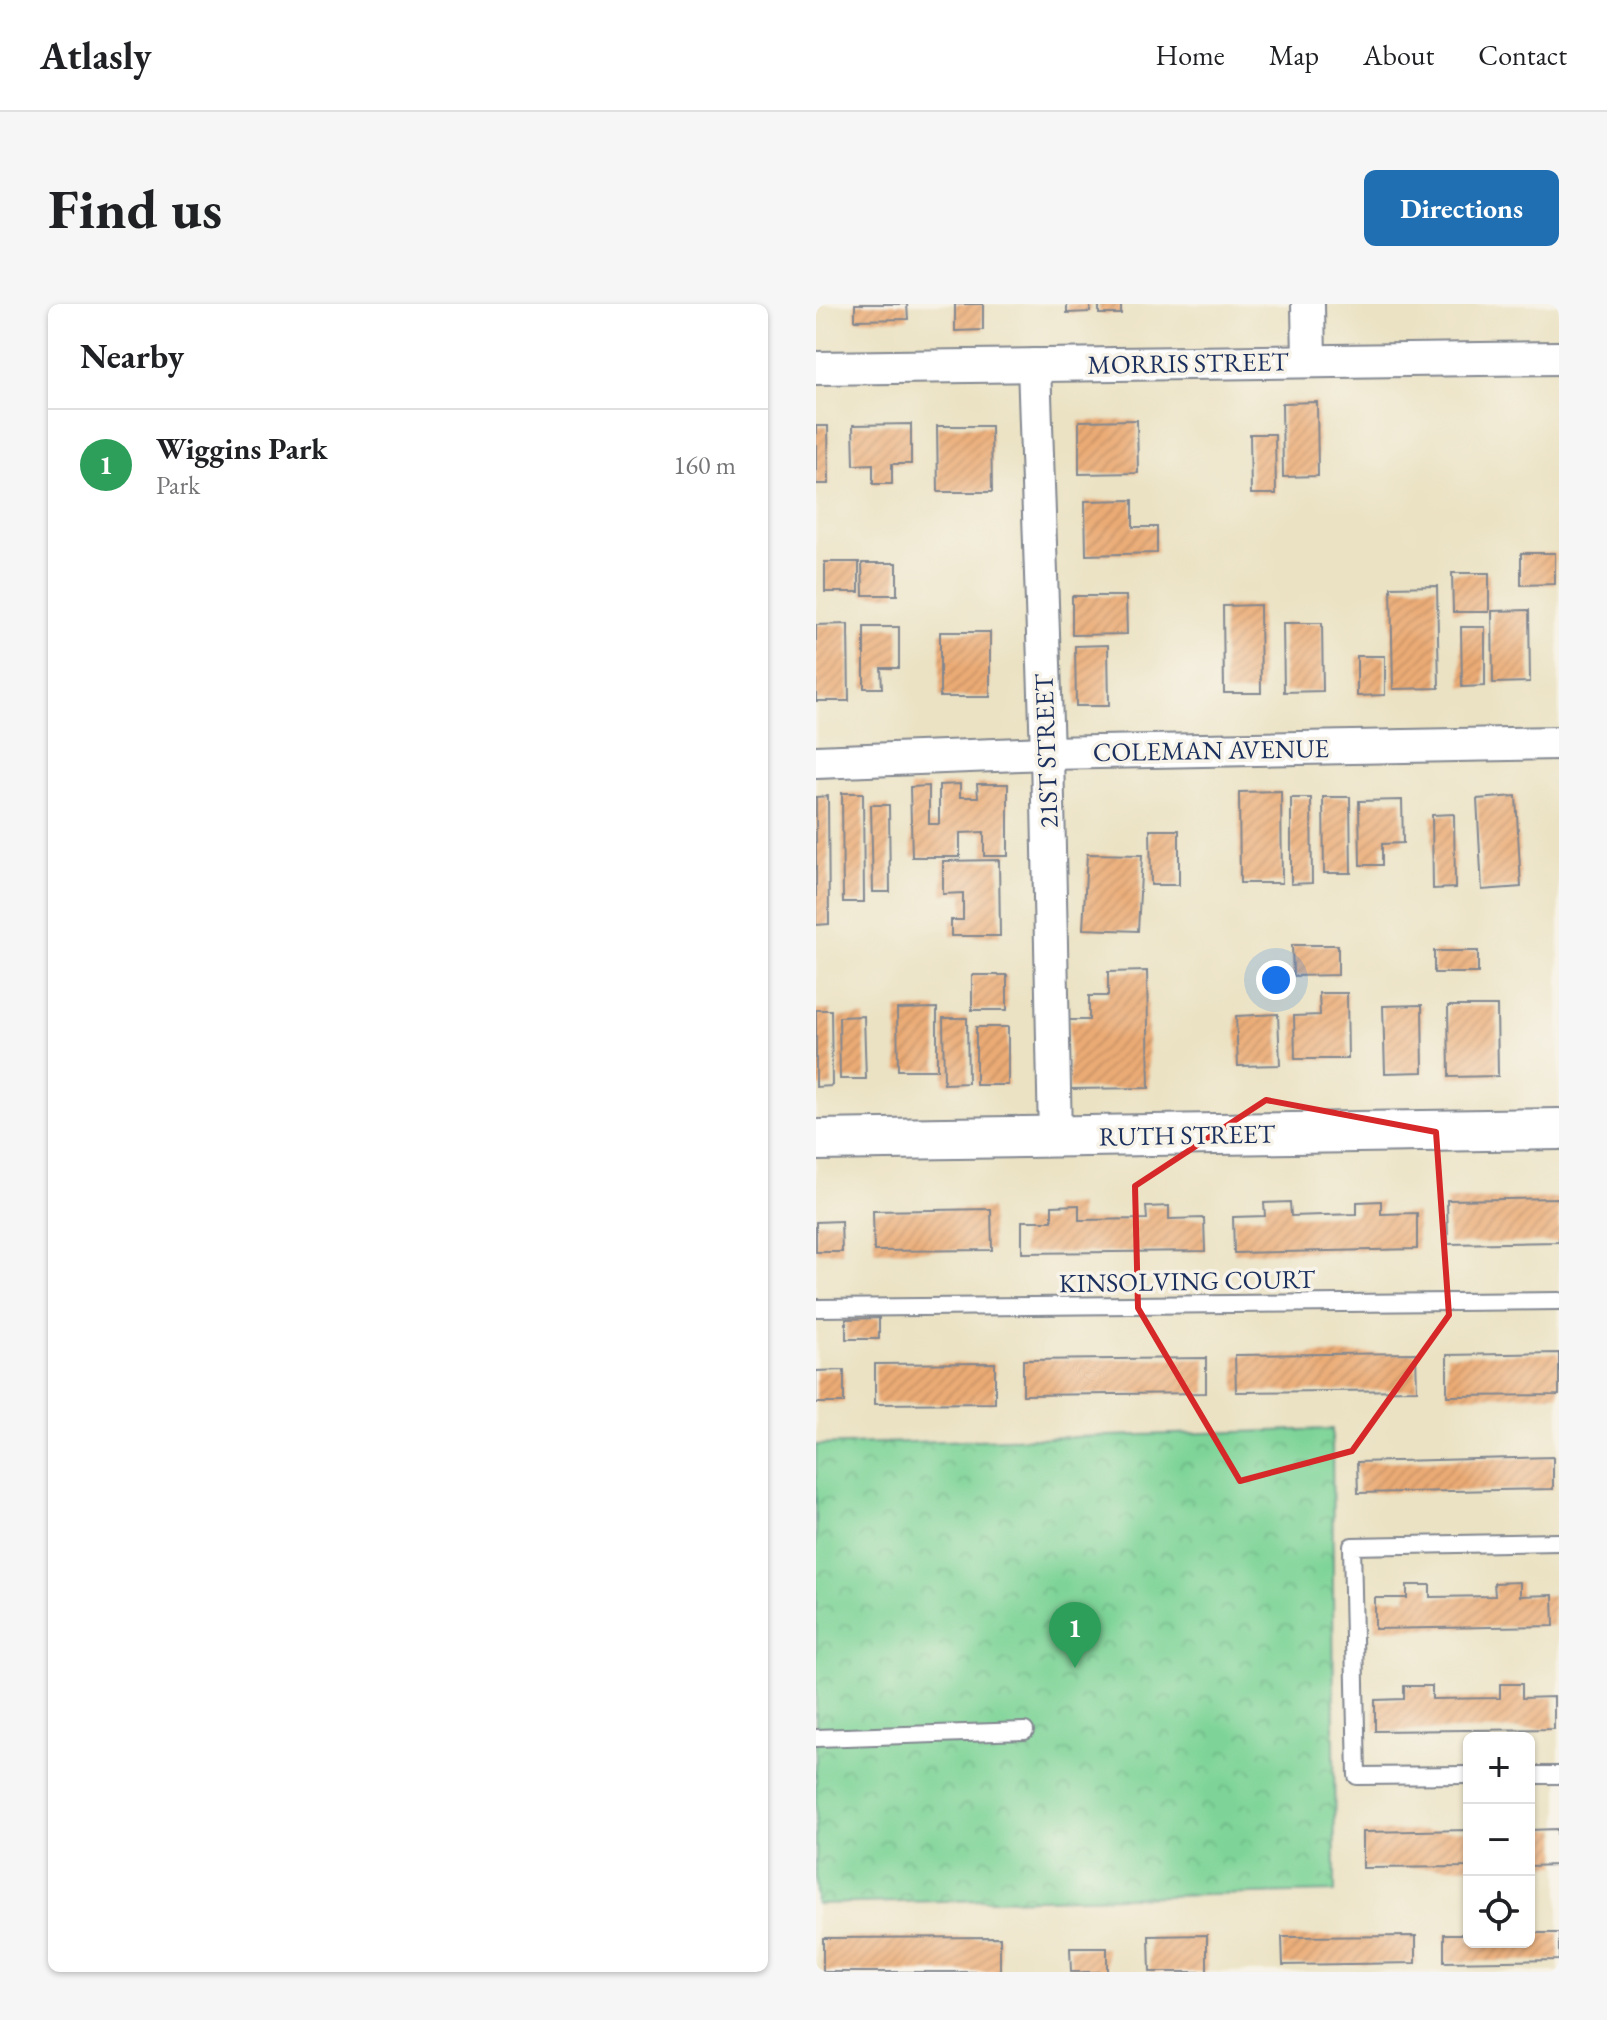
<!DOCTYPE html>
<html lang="en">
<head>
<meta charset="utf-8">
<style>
	:root { --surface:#fff; --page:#f6f6f6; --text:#202124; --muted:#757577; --line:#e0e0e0; --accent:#1f6fb2 }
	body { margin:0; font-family:"EB Garamond",serif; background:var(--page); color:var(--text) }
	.controls { position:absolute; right:24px; bottom:24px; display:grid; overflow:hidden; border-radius:12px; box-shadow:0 2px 6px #0004 }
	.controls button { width:72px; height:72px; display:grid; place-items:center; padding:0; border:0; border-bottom:2px solid var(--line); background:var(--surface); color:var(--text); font:40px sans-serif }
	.you { position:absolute; left:460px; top:676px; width:28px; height:28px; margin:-20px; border:6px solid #fff; border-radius:50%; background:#1a73e8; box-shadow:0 0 0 12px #1a73e833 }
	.badge { display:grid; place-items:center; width:52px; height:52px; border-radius:50%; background:var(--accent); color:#fff; font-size:26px; font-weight:700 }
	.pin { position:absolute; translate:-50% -66px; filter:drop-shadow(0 2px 4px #0008) }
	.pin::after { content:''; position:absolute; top:42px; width:28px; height:24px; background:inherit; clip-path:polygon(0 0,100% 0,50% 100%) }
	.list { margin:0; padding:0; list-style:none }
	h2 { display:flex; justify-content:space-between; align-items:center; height:104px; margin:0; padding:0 32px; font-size:34px }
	h2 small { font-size:26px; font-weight:400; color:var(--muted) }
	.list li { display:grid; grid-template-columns:52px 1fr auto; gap:24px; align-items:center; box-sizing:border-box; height:112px; padding:0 32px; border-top:2px solid var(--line) }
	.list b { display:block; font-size:30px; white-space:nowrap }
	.list p { margin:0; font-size:26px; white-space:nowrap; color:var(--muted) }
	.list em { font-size:26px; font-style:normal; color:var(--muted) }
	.icon { flex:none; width:44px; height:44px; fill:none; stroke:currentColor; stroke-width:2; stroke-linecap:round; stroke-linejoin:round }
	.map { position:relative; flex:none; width:743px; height:1668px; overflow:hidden; border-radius:12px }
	header { display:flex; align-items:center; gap:48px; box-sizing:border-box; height:112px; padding:0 40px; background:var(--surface); border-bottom:2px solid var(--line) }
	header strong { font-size:38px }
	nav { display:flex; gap:44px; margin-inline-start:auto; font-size:28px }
	.intro { display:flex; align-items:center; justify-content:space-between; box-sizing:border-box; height:192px; padding:0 48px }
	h1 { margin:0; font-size:56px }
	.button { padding:20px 36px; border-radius:12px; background:var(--accent); color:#fff; font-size:28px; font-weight:700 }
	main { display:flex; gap:48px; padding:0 48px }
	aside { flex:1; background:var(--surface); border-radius:12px; box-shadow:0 2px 6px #0004 }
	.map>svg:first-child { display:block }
</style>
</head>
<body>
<header>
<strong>Atlasly</strong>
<nav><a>Home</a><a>Map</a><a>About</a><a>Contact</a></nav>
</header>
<div class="intro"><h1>Find us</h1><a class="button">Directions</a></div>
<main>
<aside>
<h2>Nearby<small></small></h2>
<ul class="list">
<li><span class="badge" style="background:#2e9e5b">1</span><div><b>Wiggins Park</b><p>Park</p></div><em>160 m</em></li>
</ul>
</aside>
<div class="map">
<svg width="743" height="1668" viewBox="0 0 743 1668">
	<defs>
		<pattern id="park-crowns" width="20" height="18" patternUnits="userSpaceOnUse" patternTransform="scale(2)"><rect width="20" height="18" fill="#7ed498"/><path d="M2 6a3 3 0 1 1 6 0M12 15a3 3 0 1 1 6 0" fill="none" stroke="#6cb685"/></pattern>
		<pattern id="building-hatch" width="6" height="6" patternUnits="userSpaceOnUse" patternTransform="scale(2)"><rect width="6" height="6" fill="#ebab74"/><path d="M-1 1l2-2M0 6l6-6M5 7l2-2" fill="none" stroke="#c99367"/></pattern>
	</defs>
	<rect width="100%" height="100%" fill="#f7f3e8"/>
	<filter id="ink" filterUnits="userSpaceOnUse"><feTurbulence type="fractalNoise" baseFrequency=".0125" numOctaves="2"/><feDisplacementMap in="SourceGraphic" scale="16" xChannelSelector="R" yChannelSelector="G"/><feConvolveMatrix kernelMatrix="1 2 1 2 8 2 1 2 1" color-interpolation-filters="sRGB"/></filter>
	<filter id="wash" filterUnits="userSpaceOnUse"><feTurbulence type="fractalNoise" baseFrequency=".006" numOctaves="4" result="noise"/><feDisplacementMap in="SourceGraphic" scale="32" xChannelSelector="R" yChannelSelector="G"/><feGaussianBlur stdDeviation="1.8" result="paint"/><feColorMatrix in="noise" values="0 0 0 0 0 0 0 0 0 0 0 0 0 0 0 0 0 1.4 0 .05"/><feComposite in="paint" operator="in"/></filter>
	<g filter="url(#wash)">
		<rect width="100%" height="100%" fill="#ebe2c3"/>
		<!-- park -->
		<polygon fill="url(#park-crowns)" stroke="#4c827b" stroke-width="2" points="516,1125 519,1588 0,1600 0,1141"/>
		<g id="blocks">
			<!-- building -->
			<g fill="url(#building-hatch)">
				<polygon points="39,0 91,0 92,15 39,16"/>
				<polygon points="139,0 167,0 167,26 139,27"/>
				<polygon points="251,0 274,0 274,8 251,9"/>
				<rect x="283" y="0" width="22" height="10"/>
				<polygon points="501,98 502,172 467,173 466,99"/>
				<polygon points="321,116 322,169 263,170 263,117"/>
				<polygon points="95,120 95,160 76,160 76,180 57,180 57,160 38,161 37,121"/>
				<polygon points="0,122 12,122 13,180 0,180"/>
				<polygon points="121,122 175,122 176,188 122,188"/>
				<polygon points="434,130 459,130 460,190 435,190"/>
				<polygon points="317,196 317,223 341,223 341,249 270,251 269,197"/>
				<polygon points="705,249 739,249 739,280 705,281"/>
				<rect x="9" y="258" width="34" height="30"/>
				<polygon points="46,259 81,259 81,291 47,291"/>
				<polygon points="636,269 673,269 673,308 637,308"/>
				<polygon points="621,282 623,384 577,385 575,283"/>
				<polygon points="256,292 310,292 311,330 256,331"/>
				<polygon points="444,301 445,389 408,389 407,302"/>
				<polygon points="713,306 714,378 677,379 676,307"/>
				<polygon points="467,319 506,319 507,387 468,388"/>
				<polygon points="32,320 33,397 0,397 0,321"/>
				<polygon points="48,323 83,323 83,364 65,364 66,384 48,384"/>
				<polygon points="645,323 669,323 669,382 646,383"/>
				<rect x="124" y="328" width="50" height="65"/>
				<polygon points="292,341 293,402 260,402 259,342"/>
				<polygon points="541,352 569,352 569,391 541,392"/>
				<polygon points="144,480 144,493 162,493 161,480 192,480 192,552 168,552 168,528 144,529 144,553 96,553 94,483 113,482 113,520 123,520 123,481"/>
				<polygon points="465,487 466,579 424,579 423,488"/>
				<polygon points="26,489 47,489 48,598 27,598"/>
				<polygon points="12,492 13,620 0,621 0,493"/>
				<polygon points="700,492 705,583 666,586 661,495"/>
				<polygon points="507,493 534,493 535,569 508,569"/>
				<polygon points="475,494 495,494 496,579 475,580"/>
				<polygon points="586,496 587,539 566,540 566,561 544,561 543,497"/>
				<polygon points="55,501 73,501 74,588 57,588"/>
				<polygon points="638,510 639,584 617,585 616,511"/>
				<polygon points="334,526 363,526 363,581 335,581"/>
				<polygon points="271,550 326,551 322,627 267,625"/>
				<polygon points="183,556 184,632 135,632 135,616 147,616 147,589 127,590 127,557"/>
				<polygon points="476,641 522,641 522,671 477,672"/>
				<rect x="618" y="647" width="44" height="22"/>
				<polygon points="331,667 333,784 253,785 253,716 273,716 273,692 292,692 292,668"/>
				<rect x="156" y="671" width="35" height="35"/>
				<polygon points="503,689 531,689 532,755 479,755 478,712 504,711"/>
				<polygon points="606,701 607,768 569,769 567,702"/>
				<polygon points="632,702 681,702 682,772 633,773"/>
				<polygon points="121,704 121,766 82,766 81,705"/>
				<polygon points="0,706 15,706 16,782 0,783"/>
				<polygon points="462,710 464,761 422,762 420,712"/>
				<polygon points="48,712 50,775 24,775 23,713"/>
				<polygon points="127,714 151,714 152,779 128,780"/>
				<rect x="160" y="723" width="32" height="58"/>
				<polygon points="743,894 743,938 632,940 631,896"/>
				<polygon points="565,897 565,910 601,909 601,945 418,949 417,913 449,912 448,899 474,898 475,912 541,910 541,898"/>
				<polygon points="263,901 263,916 331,915 330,903 353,902 353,915 388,914 389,947 206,949 206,917 236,917 236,902"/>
				<polygon points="175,905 176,946 58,947 57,907"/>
				<polygon points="25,917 26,948 0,948 0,918"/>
				<polygon points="63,1014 63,1035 30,1035 30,1015"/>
				<polygon points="600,1049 601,1086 420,1088 419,1051"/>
				<polygon points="743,1049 743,1091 631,1092 631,1051"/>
				<polygon points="390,1054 390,1089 207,1091 207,1056"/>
				<polygon points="179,1059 179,1099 59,1100 59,1060"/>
				<polygon points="28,1066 28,1099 0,1099 0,1067"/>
				<polygon points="737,1153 737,1185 542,1189 541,1158"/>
				<polygon points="704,1278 704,1292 737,1291 738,1322 559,1325 559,1294 591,1294 591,1281 614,1281 614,1293 679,1292 678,1279"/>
				<polygon points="684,1380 706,1380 706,1394 738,1393 738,1425 559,1427 559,1396 588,1395 588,1382 616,1382 616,1395 684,1394"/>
				<polygon points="741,1525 741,1561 713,1562 713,1526"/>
				<polygon points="653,1526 653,1563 547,1564 547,1528"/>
				<polygon points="713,1629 743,1629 743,1656 628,1658 628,1630 653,1630 653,1638 713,1638"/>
				<polygon points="391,1631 391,1668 334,1668 333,1632"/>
				<polygon points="600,1632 600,1659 467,1661 466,1633"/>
				<polygon points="184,1633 184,1668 7,1668 7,1634"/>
				<polygon points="254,1644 291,1644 291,1668 255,1668"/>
			</g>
		</g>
	</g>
	<g filter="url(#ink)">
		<use href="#blocks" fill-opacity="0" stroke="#838890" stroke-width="2"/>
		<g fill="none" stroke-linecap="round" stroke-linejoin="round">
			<!-- service casing -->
			<g stroke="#838890" stroke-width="20">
				<g id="service">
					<polyline points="0,1004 743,997"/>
					<polyline points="0,1434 209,1427"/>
					<polyline points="653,1471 541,1472 536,1242 743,1238"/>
					<polyline points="713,1471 743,1471"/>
				</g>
			</g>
			<!-- minor casing -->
			<g stroke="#838890" stroke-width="36">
				<g id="minor">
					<polyline points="492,0 493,57"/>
					<polyline points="218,61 231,449 239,833"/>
					<polyline points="0,64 743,54"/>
					<polyline points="0,458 231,449 743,439"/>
				</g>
			</g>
			<!-- tertiary casing -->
			<g stroke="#838890" stroke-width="44">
				<polyline id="tertiary" points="0,836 743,825"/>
			</g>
			<!-- service -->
			<use href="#service" stroke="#fff" stroke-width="16"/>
			<!-- minor -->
			<use href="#minor" stroke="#fff" stroke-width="32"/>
			<!-- tertiary -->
			<use href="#tertiary" stroke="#fff" stroke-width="40"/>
		</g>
	</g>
	<!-- marked area -->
	<path fill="none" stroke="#d62828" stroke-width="6" stroke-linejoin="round" d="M450,796L620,828L633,1011L536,1147L424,1177L322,1004L319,882Z"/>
	<g text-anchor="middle" stroke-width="7" stroke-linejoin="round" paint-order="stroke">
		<!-- street labels -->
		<g font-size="26" fill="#1b2f5e" stroke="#f7f3e8">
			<text transform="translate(372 59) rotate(-1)" y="9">MORRIS STREET</text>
			<text transform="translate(395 446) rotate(-1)" y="9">COLEMAN AVENUE</text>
			<text transform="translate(230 447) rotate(-92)" y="9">21ST STREET</text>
			<text transform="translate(371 831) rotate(-1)" y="9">RUTH STREET</text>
			<text transform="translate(371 977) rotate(-1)" y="9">KINSOLVING COURT</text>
		</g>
	</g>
</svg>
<div class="controls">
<button>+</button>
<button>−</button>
<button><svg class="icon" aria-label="locate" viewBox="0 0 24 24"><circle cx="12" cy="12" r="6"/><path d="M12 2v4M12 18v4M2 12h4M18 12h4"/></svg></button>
</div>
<div class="you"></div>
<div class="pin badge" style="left:259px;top:1364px;background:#2e9e5b">1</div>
</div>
</main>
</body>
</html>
